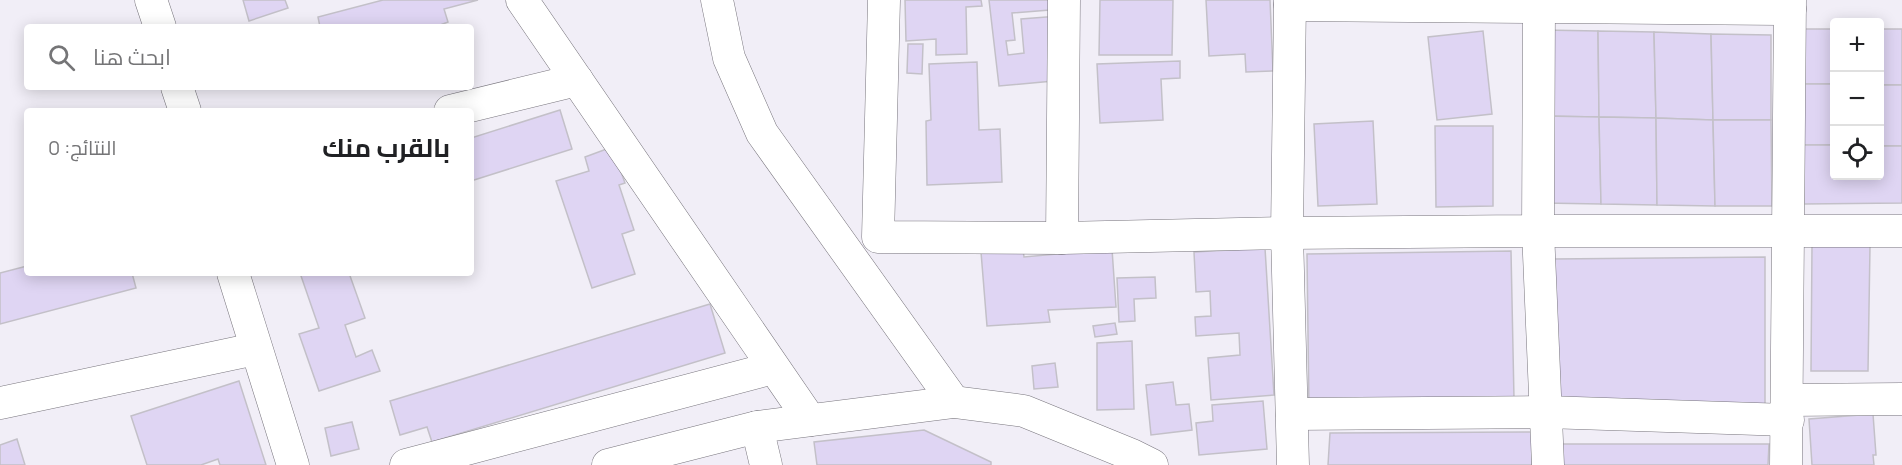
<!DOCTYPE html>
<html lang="ar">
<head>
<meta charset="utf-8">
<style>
	:root { --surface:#fff; --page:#f2f2f2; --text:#202124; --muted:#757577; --line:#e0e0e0 }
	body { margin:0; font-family:Manrope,Cairo,sans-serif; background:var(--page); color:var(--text); direction:rtl }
	.controls { position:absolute; right:18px; top:18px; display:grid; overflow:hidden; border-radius:6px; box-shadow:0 3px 15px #0003 }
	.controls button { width:54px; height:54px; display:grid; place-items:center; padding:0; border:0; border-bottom:2px solid var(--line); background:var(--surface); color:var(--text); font:30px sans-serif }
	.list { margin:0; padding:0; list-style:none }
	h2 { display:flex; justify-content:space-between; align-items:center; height:78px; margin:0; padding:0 24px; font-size:26px }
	h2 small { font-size:20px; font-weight:400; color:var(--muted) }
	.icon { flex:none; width:33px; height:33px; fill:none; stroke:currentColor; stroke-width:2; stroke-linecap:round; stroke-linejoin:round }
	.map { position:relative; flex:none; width:1902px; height:465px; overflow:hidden; direction:ltr }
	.search { position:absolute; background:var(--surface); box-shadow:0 3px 15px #0003; left:24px; top:24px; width:450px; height:66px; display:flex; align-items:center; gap:15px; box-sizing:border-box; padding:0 21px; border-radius:6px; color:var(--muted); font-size:22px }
	.panel { position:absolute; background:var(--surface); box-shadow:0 3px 15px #0003; left:24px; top:108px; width:450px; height:168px; border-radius:6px; direction:rtl }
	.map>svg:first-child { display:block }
</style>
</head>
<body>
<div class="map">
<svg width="1902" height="465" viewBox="0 0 1902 465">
	<rect width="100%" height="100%" fill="#f1eef7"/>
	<!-- building -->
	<g fill="#dfd5f3" stroke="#c3c0c8" stroke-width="1.5">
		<polygon points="243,0 285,0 288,8 249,21"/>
		<polygon points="383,0 478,0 444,9 448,22 435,27 320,27 318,17"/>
		<polygon points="905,0 981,0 982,6 966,7 967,54 936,55 936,39 906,41"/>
		<polygon points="989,0 1061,0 1062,9 1012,13 1015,40 1006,41 1008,55 1024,53 1021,19 1059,16 1064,80 999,86"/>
		<polygon points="1100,0 1173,0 1172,55 1099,55"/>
		<polygon points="1206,0 1270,0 1273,71 1246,72 1245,54 1209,56"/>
		<rect x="1804" y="29" width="30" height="55"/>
		<rect x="1880" y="29" width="22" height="56"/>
		<polygon points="1542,30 1598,31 1599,117 1543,116"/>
		<polygon points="1483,31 1492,114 1437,120 1428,37"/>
		<polygon points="1598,31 1654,32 1656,118 1599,117"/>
		<polygon points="1654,32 1711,34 1713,120 1656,118"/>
		<polygon points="1711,34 1771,35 1771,120 1713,120"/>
		<polygon points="908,44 923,44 922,74 907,73"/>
		<polygon points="1180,61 1180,78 1161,79 1163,120 1100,123 1097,64"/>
		<polygon points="977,62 979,130 1000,129 1002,182 927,185 926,121 931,120 929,64"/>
		<rect x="1804" y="84" width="30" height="61"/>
		<rect x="1880" y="85" width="22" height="61"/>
		<polygon points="560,110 572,149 471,181 471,138"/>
		<polygon points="1543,116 1599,117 1601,204 1543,203"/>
		<polygon points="1599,117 1656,118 1657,205 1601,204"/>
		<polygon points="1656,118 1713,120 1715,206 1657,205"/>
		<polygon points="1713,120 1771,120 1772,206 1715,206"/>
		<polygon points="1373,121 1377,204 1318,206 1314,124"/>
		<polygon points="1435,126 1493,126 1493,206 1436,207"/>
		<polygon points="1804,145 1834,145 1834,176 1880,176 1880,146 1902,146 1902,203 1804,204"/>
		<polygon points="612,147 625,183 619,185 634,230 622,234 635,274 592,288 556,181 589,171 585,157"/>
		<polygon points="1812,246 1870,246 1868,371 1811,371"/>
		<polygon points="1265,248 1274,395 1211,400 1208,358 1240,355 1239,333 1196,336 1195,317 1211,316 1210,291 1196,292 1194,252"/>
		<polygon points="1023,249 1024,257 1112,249 1116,307 1048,310 1050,322 987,326 981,252"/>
		<polygon points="1511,251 1514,399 1309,411 1307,254"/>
		<polygon points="1765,257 1765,412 1551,414 1553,259"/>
		<polygon points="27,266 27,273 132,273 136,288 0,324 0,273"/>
		<polygon points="300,273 349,273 365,318 345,325 356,357 372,350 380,371 319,391 299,334 319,328"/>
		<polygon points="1155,277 1156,298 1134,299 1135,321 1119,322 1117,278"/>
		<polygon points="710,304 725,353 432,442 427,427 400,435 390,401"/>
		<polygon points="1115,323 1117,334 1095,337 1093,326"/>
		<polygon points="1132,341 1134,409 1097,410 1097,343"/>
		<polygon points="1055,363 1058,387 1034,389 1032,366"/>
		<polygon points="239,381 266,465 220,465 218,459 201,465 147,465 131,416"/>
		<polygon points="1173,382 1176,405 1189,404 1192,430 1151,435 1146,385"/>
		<polygon points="1263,401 1267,449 1199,455 1196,423 1213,421 1212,405"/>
		<polygon points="1873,414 1876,455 1873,455 1874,465 1812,465 1809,419"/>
		<polygon points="352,422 359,449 331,456 325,428"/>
		<polygon points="924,430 991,462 991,465 817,465 814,442"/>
		<polygon points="1532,432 1532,465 1328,465 1330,433"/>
		<polygon points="17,439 25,465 0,465 0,445"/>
		<polygon points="1562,444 1769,444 1768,465 1563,465"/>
	</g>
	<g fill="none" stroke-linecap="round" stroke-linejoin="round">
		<!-- minor casing -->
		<g stroke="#78757d" stroke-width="33">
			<g id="minor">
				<polyline points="151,0 160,27"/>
				<polyline points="522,0 810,420"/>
				<polyline points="717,0 729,58 762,133 954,402"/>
				<polyline points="884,0 878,237 1062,238"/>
				<polyline points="1064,0 1062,238 1287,233 1293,465"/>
				<polyline points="1290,0 1287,233 1538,231 1539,7"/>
				<polyline points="1290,5 1790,9"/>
				<polyline points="177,87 185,111"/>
				<polyline points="450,111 577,80"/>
				<polyline points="233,273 293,465"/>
				<polyline points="1788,400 1902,399"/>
				<polyline points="0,403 255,349"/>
				<polyline points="1292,414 1546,412 1788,420"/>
				<polyline points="757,427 766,465"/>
				<polyline points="406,465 773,368"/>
				<polyline points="608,465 757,427 954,402 1024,411 1132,455 1152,465"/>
				<polyline points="1548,465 1538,231 1902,231"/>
				<polyline points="1786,465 1790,0"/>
			</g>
		</g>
		<!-- minor -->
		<use href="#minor" stroke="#fff" stroke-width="32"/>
	</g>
</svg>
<div class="controls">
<button>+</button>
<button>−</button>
<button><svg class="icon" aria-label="locate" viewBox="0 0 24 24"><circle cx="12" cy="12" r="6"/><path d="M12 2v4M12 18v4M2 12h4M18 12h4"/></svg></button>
</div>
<div class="search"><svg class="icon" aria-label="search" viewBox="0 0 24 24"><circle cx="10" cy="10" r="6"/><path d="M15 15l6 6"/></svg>ابحث هنا</div>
<section class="panel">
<h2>بالقرب منك<small>النتائج: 0</small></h2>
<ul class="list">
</ul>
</section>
</div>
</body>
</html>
